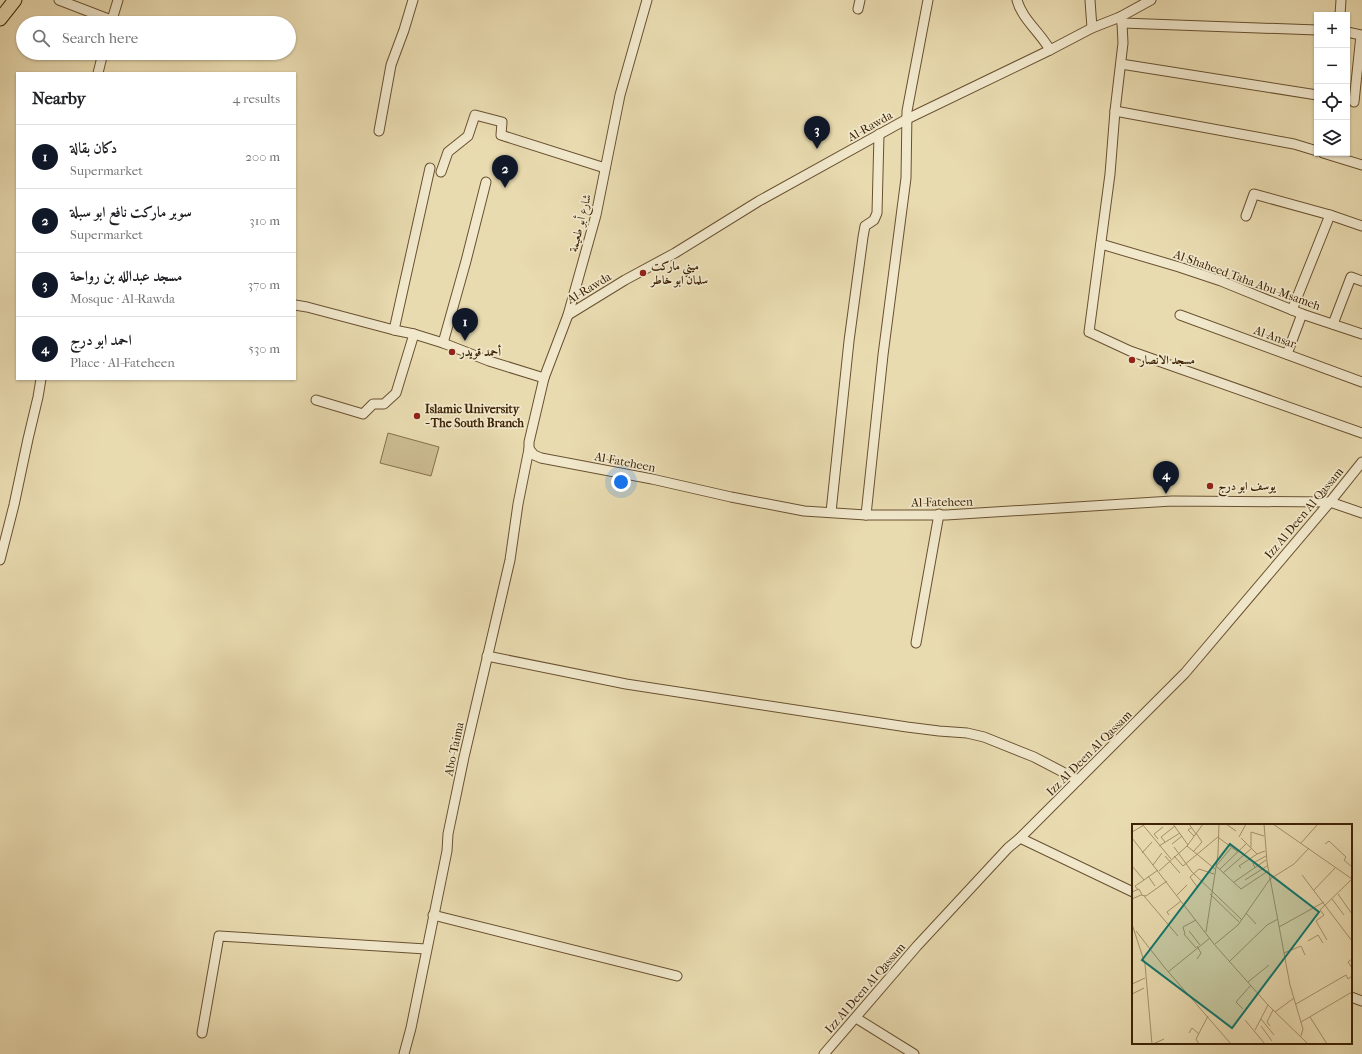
<!DOCTYPE html>
<html lang="en">
<head>
<meta charset="utf-8">
<style>
	:root { --surface:#fff; --page:#f6f6f6; --text:#202124; --muted:#757577; --line:#e0e0e0; --accent:#111827 }
	body { margin:0; font-family:"IM FELL French Canon",Amiri,serif; background:var(--page); color:var(--text) }
	.controls { position:absolute; right:12px; top:12px; display:grid; overflow:hidden; border-radius:0px; box-shadow:0 1px 3px #0004 }
	.controls button { width:36px; height:36px; display:grid; place-items:center; padding:0; border:0; border-bottom:1px solid var(--line); background:var(--surface); color:var(--text); font:20px sans-serif }
	.you { position:absolute; left:621px; top:482px; width:14px; height:14px; margin:-10px; border:3px solid #fff; border-radius:50%; background:#1a73e8; box-shadow:0 0 0 6px #1a73e833 }
	.badge { display:grid; place-items:center; width:26px; height:26px; border-radius:50%; background:var(--accent); color:#fff; font-size:13px; font-weight:700 }
	.pin { position:absolute; translate:-50% -33px; filter:drop-shadow(0 1px 2px #0008) }
	.pin::after { content:''; position:absolute; top:21px; width:14px; height:12px; background:inherit; clip-path:polygon(0 0,100% 0,50% 100%) }
	.list { margin:0; padding:0; list-style:none }
	h2 { display:flex; justify-content:space-between; align-items:center; height:52px; margin:0; padding:0 16px; font-size:17px }
	h2 small { font-size:13px; font-weight:400; color:var(--muted) }
	.list li { display:grid; grid-template-columns:26px 1fr auto; gap:12px; align-items:center; box-sizing:border-box; height:64px; padding:0 16px; border-top:1px solid var(--line) }
	.list b { display:block; font-size:15px; white-space:nowrap }
	.list p { margin:0; font-size:13px; white-space:nowrap; color:var(--muted) }
	.list em { font-size:13px; font-style:normal; color:var(--muted) }
	.icon { flex:none; width:22px; height:22px; fill:none; stroke:currentColor; stroke-width:2; stroke-linecap:round; stroke-linejoin:round }
	.map { position:relative; flex:none; width:1362px; height:1054px; overflow:hidden }
	.search { position:absolute; background:var(--surface); box-shadow:0 1px 3px #0004; left:16px; top:16px; width:280px; height:44px; display:flex; align-items:center; gap:10px; box-sizing:border-box; padding:0 14px; border-radius:22px; color:var(--muted); font-size:15px }
	.panel { position:absolute; background:var(--surface); box-shadow:0 1px 3px #0004; left:16px; top:72px; width:280px; height:308px; border-radius:0px }
	.map>svg:first-child { display:block }
</style>
</head>
<body>
<div class="map">
<svg width="1362" height="1054" viewBox="0 0 1362 1054">
	<rect width="100%" height="100%" fill="#e9dbb0"/>
	<filter id="stains"><feTurbulence type="fractalNoise" baseFrequency=".005" numOctaves="4"/><feColorMatrix values="0 0 0 0 .2 0 0 0 0 .09 0 0 0 0 .02 0 0 0 .5 -.17"/></filter>
	<radialGradient id="worn" r=".72"><stop offset=".6" stop-color="#630" stop-opacity="0"/><stop offset="1" stop-color="#630" stop-opacity=".3"/></radialGradient>
	<!-- green -->
	<polygon fill="#ccbc93" stroke="#85704c" points="388,433 439,447 431,476 380,463"/>
	<g fill="none" stroke-linecap="round" stroke-linejoin="round">
		<!-- minor casing -->
		<g stroke="#695130" stroke-width="11">
			<g id="minor">
				<polyline points="59,0 111,20"/>
				<path d="M1017,0C1022,19 1040,32 1050,50"/>
				<polyline points="1090,0 1092,28"/>
				<polyline points="858,9 860,0"/>
				<polyline points="1340,15 1341,0"/>
				<polyline points="1120,17 1122,23 1123,43 1115,111 1110,174 1089,332 1130,351 1362,433"/>
				<polyline points="111,23 118,0"/>
				<polyline points="1122,23 1317,30"/>
				<polyline points="1347,32 1361,35 1354,102"/>
				<polyline points="1121,64 1317,95"/>
				<polyline points="98,73 103,53"/>
				<polyline points="1115,111 1294,144 1317,151"/>
				<polyline points="379,131 391,65 404,30 413,0"/>
				<polyline points="1323,153 1362,165"/>
				<polyline points="441,172 448,152 468,136 475,115 502,122 501,135 605,168"/>
				<polyline points="1246,216 1254,194 1330,215 1362,226"/>
				<polyline points="1101,244 1179,267 1221,281 1302,314 1362,334"/>
				<polyline points="295,305 307,307 394,330 414,334 443,343 489,361 544,378"/>
				<polyline points="1292,310 1330,215"/>
				<polyline points="568,315 625,280 675,253 759,201 907,119 1050,50 1092,28 1120,17 1151,0"/>
				<polyline points="1180,315 1362,382"/>
				<polyline points="1333,324 1351,277 1362,281"/>
				<polyline points="394,330 430,168"/>
				<polyline points="443,343 466,261 486,182"/>
				<polyline points="1287,354 1302,314"/>
				<polyline points="316,400 363,414 373,404 384,404 396,393 414,334"/>
				<polyline points="529,449 534,455 541,458 652,479 731,497 804,511 866,515 946,515 1172,501 1330,502 1362,513"/>
				<polyline points="831,512 849,341 863,237 865,226 874,220 877,213 879,134"/>
				<polyline points="866,515 883,355 906,178 907,111 928,0"/>
				<polyline points="0,560 14,505 28,439 38,397 41,379"/>
				<polyline points="916,643 939,514"/>
				<polyline points="487,656 626,684 756,704 907,727 939,731 967,733 984,737 1034,757 1078,780"/>
				<polyline points="1020,838 1133,892"/>
				<polyline points="433,915 677,976"/>
				<polyline points="1351,997 1362,1001"/>
				<polyline points="856,1018 914,1054"/>
				<polyline points="202,1033 219,936 426,949"/>
				<polyline points="404,1054 411,1028 447,851 448,834 464,757 510,560 518,504 529,449 529,442 544,378 568,315 596,215 620,95 647,0"/>
				<polyline points="824,1054 917,946 1008,848 1020,838 1185,673 1330,502 1362,462"/>
			</g>
		</g>
		<!-- highway casing -->
		<g stroke="#3e2306" stroke-width="15">
			<polyline id="highway" points="0,19 15,0"/>
		</g>
		<!-- minor -->
		<use href="#minor" stroke="#f1e8cc" stroke-width="9"/>
		<!-- highway -->
		<use href="#highway" stroke="#e9dbb0" stroke-width="13"/>
	</g>
	<!-- markers -->
	<g fill="#8f2418" stroke="#f1e8cc" stroke-width="1.5">
		<circle cx="643" cy="273" r="4"/>
		<circle cx="452" cy="352" r="4"/>
		<circle cx="1132" cy="360" r="4"/>
		<circle cx="417" cy="416" r="4"/>
		<circle cx="1210" cy="486" r="4"/>
	</g>
	<g text-anchor="middle" stroke-width="3.5" stroke-linejoin="round" paint-order="stroke">
		<!-- street labels -->
		<g font-size="12" fill="#3e2306" stroke="#f1e8cc">
			<text transform="translate(870 126) rotate(-29)" y="4">Al-Rawda</text>
			<text transform="translate(580 223) rotate(-76)" y="4">شارع أبو طعيمة</text>
			<text transform="translate(1247 280) rotate(20)" y="4">Al-Shaheed Taha Abu-Msameh</text>
			<text transform="translate(589 288) rotate(-31)" y="4">Al-Rawda</text>
			<text transform="translate(1275 337) rotate(20)" y="4">Al-Ansar</text>
			<text transform="translate(625 462) rotate(11)" y="4">Al-Fateheen</text>
			<text transform="translate(942 502) rotate(-1)" y="4">Al-Fateheen</text>
			<text transform="translate(1304 513) rotate(-50)" y="4">Izz Al Deen Al Qassam</text>
			<text transform="translate(454 749) rotate(-78)" y="4">Abo-Taima</text>
			<text transform="translate(1089 753) rotate(-45)" y="4">Izz Al Deen Al Qassam</text>
			<text transform="translate(865 988) rotate(-49)" y="4">Izz Al Deen Al Qassam</text>
		</g>
		<!-- poi labels -->
		<g font-size="12" font-weight="bold" fill="#3e2306" stroke="#f1e8cc" text-anchor="start">
			<text x="651" y="270">ميني ماركت<tspan x="651" dy="14">سلمان ابو خاطر</tspan></text>
			<text x="460" y="356">أحمد قويدر</text>
			<text x="1140" y="364">مسجد الانصار</text>
			<text x="425" y="413">Islamic University<tspan x="425" dy="14">- The South Branch</tspan></text>
			<text x="1218" y="490">يوسف ابو درج</text>
		</g>
	</g>
	<!-- overview -->
	<g transform="translate(1132 824)">
		<rect width="220" height="220" fill="#e9dbb0"/>
		<path fill="none" stroke="#a5916c" stroke-width="1" d="M41,0L56,21M57,0L64,10M94,0L104,7M132,0L135,38L158,161L171,205L169,212M141,0L220,55M11,1L39,35M59,4L56,6L62,12M0,8L12,1M107,13L114,0M0,14L82,120L136,181L176,220M87,14L106,28M109,14L125,30L133,27M26,15L22,10L31,3M33,18L29,13L43,2M169,19L186,0M40,20L50,12M193,20L197,17L214,33L212,36L220,43M27,22L48,9M55,22L83,45M42,23L60,48L110,96M119,23V8L132,12M61,28L70,18L64,9M10,29L20,18M33,32L48,49M42,32L51,42L87,12M21,41L30,29M0,42L12,56L3,62L6,66M84,42L109,65L136,47M84,42L99,24M109,44L107,42L125,30M123,44L121,39L134,32M88,45L115,19M27,47L55,22L71,0M91,49L120,24M170,51L220,117M16,52L23,62M12,56L26,46M113,56L135,42M102,58L134,36M66,64L58,53L67,45L82,50M182,66L204,43M0,68L7,65L10,71M78,70L107,98M206,70L220,90M45,71L55,61M12,72L46,112M0,75L9,71L14,72L35,57M200,75L212,91M114,89L124,100M37,91L35,88L49,77M0,100L13,140L20,220M147,103L192,78M4,107L33,144L99,220M57,107L68,121M74,108L86,30L87,0M52,110L64,124M53,110L51,103L64,96M195,116L184,97L192,91L188,86L220,55M176,117L186,111L191,119M83,120L106,101L138,55L162,40L177,24M152,129L169,122L173,131M65,135L69,129L65,122M220,135L216,138L220,144M98,137L135,101L146,95M36,148L78,114M116,158L137,141M0,160L13,154M0,170L12,164M164,180L214,151L216,155L220,152M111,185L104,178L119,161M143,188L162,174M178,193L195,220M129,195L142,211M113,196L133,220M169,198L220,168M129,202L140,217M138,202L135,198L141,186M123,206L136,181M57,209L60,204L67,210M21,220L32,215M67,220L64,215L76,192"/>
		<path fill="#0f766e" fill-opacity="0.15" stroke="#0f766e" stroke-width="2" d="M98,20L187,88L100,204L10,136Z"/>
		<rect width="220" height="220" fill="none" stroke="#3e2306" stroke-width="2"/>
	</g>
	<rect width="100%" height="100%" filter="url(#stains)"/>
	<rect width="100%" height="100%" fill="url(#worn)"/>
</svg>
<div class="controls">
<button>+</button>
<button>−</button>
<button><svg class="icon" aria-label="locate" viewBox="0 0 24 24"><circle cx="12" cy="12" r="6"/><path d="M12 2v4M12 18v4M2 12h4M18 12h4"/></svg></button>
<button><svg class="icon" aria-label="layers" viewBox="0 0 24 24"><path d="M12 4l9 5-9 5-9-5zM3 14l9 5 9-5"/></svg></button>
</div>
<div class="you"></div>
<div class="pin badge" style="left:465px;top:341px">1</div>
<div class="pin badge" style="left:505px;top:188px">2</div>
<div class="pin badge" style="left:817px;top:149px">3</div>
<div class="pin badge" style="left:1166px;top:494px">4</div>
<div class="search"><svg class="icon" aria-label="search" viewBox="0 0 24 24"><circle cx="10" cy="10" r="6"/><path d="M15 15l6 6"/></svg>Search here</div>
<section class="panel">
<h2>Nearby<small>4 results</small></h2>
<ul class="list">
<li><span class="badge">1</span><div><b>دكان بقالة</b><p>Supermarket</p></div><em>200 m</em></li>
<li><span class="badge">2</span><div><b>سوبر ماركت نافع ابو سبلة</b><p>Supermarket</p></div><em>310 m</em></li>
<li><span class="badge">3</span><div><b>مسجد عبدالله بن رواحة</b><p>Mosque · Al-Rawda</p></div><em>370 m</em></li>
<li><span class="badge">4</span><div><b>احمد ابو درج</b><p>Place · Al-Fateheen</p></div><em>530 m</em></li>
</ul>
</section>
</div>
</body>
</html>
